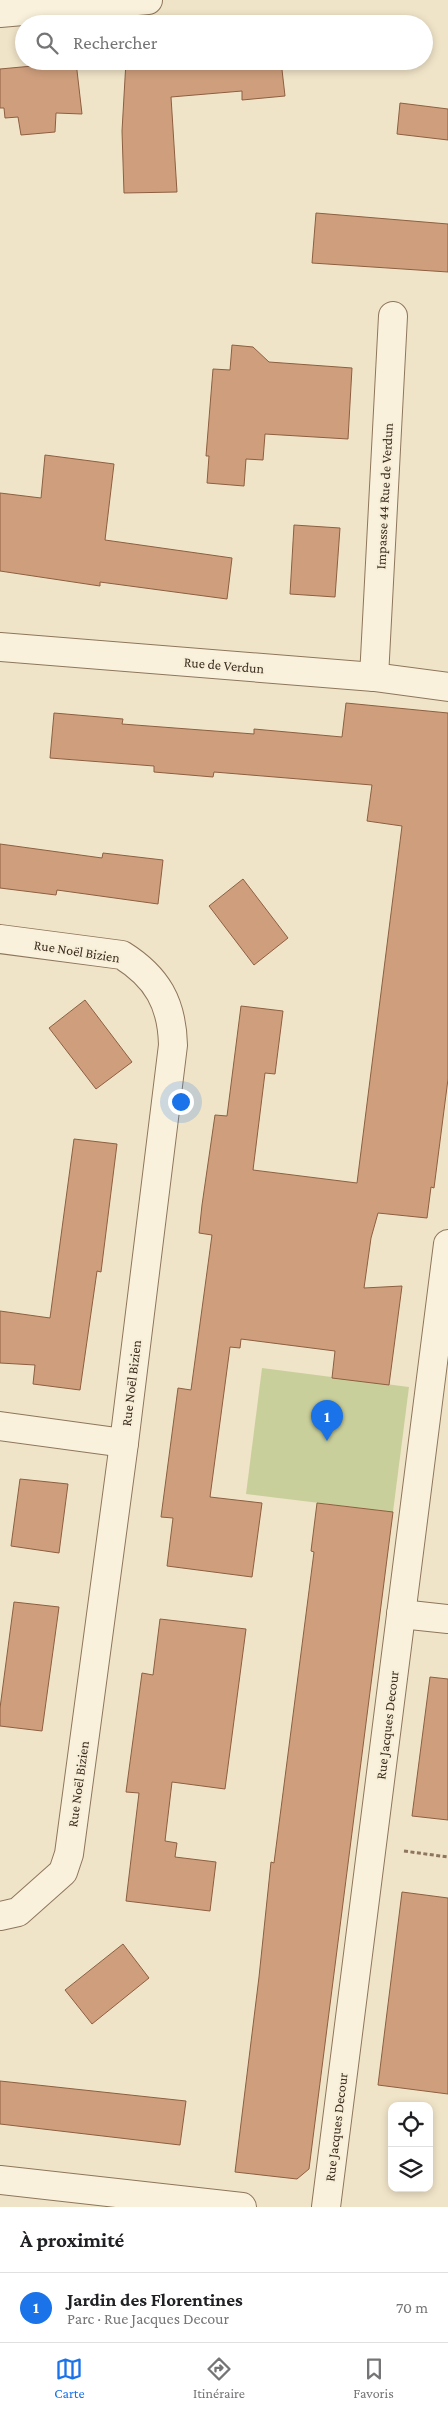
<!DOCTYPE html>
<html lang="fr">
<head>
<meta charset="utf-8">
<style>
	:root { --surface:#fff; --page:#f6f6f6; --text:#202124; --muted:#757577; --line:#e0e0e0; --accent:#1a73e8 }
	body { margin:0; font-family:"Crimson Pro",serif; background:var(--page); color:var(--text) }
	.controls { position:absolute; right:15px; bottom:15px; display:grid; overflow:hidden; border-radius:10px; box-shadow:0 2px 8px #0003 }
	.controls button { width:45px; height:45px; display:grid; place-items:center; padding:0; border:0; border-bottom:1px solid var(--line); background:var(--surface); color:var(--text); font:25px sans-serif }
	.you { position:absolute; left:180px; top:1101px; width:18px; height:18px; margin:-12px; border:4px solid #fff; border-radius:50%; background:#1a73e8; box-shadow:0 0 0 8px #1a73e833 }
	.badge { display:grid; place-items:center; width:32px; height:32px; border-radius:50%; background:var(--accent); color:#fff; font-size:16px; font-weight:700 }
	.pin { position:absolute; translate:-50% -41px; filter:drop-shadow(0 1px 2px #0008) }
	.pin::after { content:''; position:absolute; top:26px; width:18px; height:15px; background:inherit; clip-path:polygon(0 0,100% 0,50% 100%) }
	.list { margin:0; padding:0; list-style:none }
	h2 { display:flex; justify-content:space-between; align-items:center; height:65px; margin:0; padding:0 20px; font-size:21px }
	h2 small { font-size:16px; font-weight:400; color:var(--muted) }
	.list li { display:grid; grid-template-columns:32px 1fr auto; gap:15px; align-items:center; box-sizing:border-box; height:70px; padding:0 20px; border-top:1px solid var(--line) }
	.list b { display:block; font-size:19px; white-space:nowrap }
	.list p { margin:0; font-size:16px; white-space:nowrap; color:var(--muted) }
	.list em { font-size:16px; font-style:normal; color:var(--muted) }
	.icon { flex:none; width:28px; height:28px; fill:none; stroke:currentColor; stroke-width:2; stroke-linecap:round; stroke-linejoin:round }
	.map { position:relative; flex:none; width:448px; height:2207px; overflow:hidden }
	.search { position:absolute; background:var(--surface); box-shadow:0 2px 8px #0003; left:15px; right:15px; top:15px; height:55px; display:flex; align-items:center; gap:12px; box-sizing:border-box; padding:0 18px; border-radius:28px; color:var(--muted); font-size:19px }
	.sheet { height:135px; background:var(--surface) }
	nav { display:flex; justify-content:space-around; align-items:center; box-sizing:border-box; height:70px; border-top:1px solid var(--line); background:var(--surface); font-size:14px; color:var(--muted) }
	nav a { display:grid; justify-items:center; gap:2px }
	nav .on { color:var(--accent) }
	.map>svg:first-child { display:block }
</style>
</head>
<body>
<div class="map">
<svg width="448" height="2207" viewBox="0 0 448 2207">
	<rect width="100%" height="100%" fill="#f0e4c8"/>
	<!-- green -->
	<polygon fill="#c9cf9b" points="262,1368 409,1387 393,1512 246,1494"/>
	<!-- building -->
	<g fill="#cf9f7d" stroke="#8d5f41">
		<polygon points="159,19 159,24 129,24 129,22"/>
		<polygon points="126,61 281,61 285,96 242,100 242,91 171,97 177,192 124,193 122,131"/>
		<polygon points="76,62 82,114 56,113 55,132 21,135 18,117 5,118 4,108 0,108 0,69"/>
		<polygon points="400,103 448,109 448,140 397,134"/>
		<polygon points="316,213 448,224 448,272 312,263"/>
		<polygon points="232,345 253,347 269,362 352,368 348,439 265,434 263,460 246,459 244,486 207,483 209,456 206,456 213,369 230,370"/>
		<polygon points="45,455 114,464 105,540 232,558 227,599 100,582 100,586 0,571 0,493 41,498"/>
		<polygon points="294,525 340,528 335,597 290,594"/>
		<polygon points="346,703 448,713 448,1079 434,1188 431,1187 427,1218 378,1213 371,1238 364,1288 402,1286 389,1385 332,1378 335,1351 241,1339 240,1348 230,1347 210,1497 262,1503 252,1577 167,1566 173,1518 161,1517 178,1388 191,1390 212,1235 199,1233 202,1205 215,1115 227,1116 241,1006 283,1011 275,1074 265,1073 253,1170 357,1183 402,826 367,821 372,785 214,772 213,777 154,772 154,766 50,758 54,713 123,719 122,724 254,734 254,729 342,737"/>
		<polygon points="0,844 102,858 103,853 163,860 158,904 57,890 56,895 0,888"/>
		<polygon points="243,879 288,938 254,965 209,906"/>
		<polygon points="85,1000 132,1062 96,1089 49,1028"/>
		<polygon points="74,1139 117,1144 101,1272 97,1271 80,1390 33,1384 35,1365 0,1363 0,1311 50,1318"/>
		<polygon points="20,1479 68,1484 59,1553 11,1546"/>
		<polygon points="317,1503 393,1512 309,2169 297,2179 235,2172 259,1977 271,1862 274,1863 314,1552 311,1551"/>
		<polygon points="14,1602 59,1607 42,1731 0,1726 0,1708"/>
		<polygon points="160,1619 246,1629 225,1789 172,1782 165,1841 177,1843 175,1857 216,1862 210,1911 126,1901 139,1793 126,1792 142,1673 153,1675"/>
		<polygon points="430,1677 448,1679 448,1820 412,1816"/>
		<polygon points="402,1892 448,1898 448,2094 378,2085"/>
		<polygon points="123,1944 149,1978 92,2024 65,1990"/>
		<polygon points="0,2081 186,2101 180,2145 0,2124"/>
	</g>
	<g fill="none" stroke-linecap="round" stroke-linejoin="round">
		<!-- minor casing -->
		<g stroke="#8d765c" stroke-width="30">
			<g id="minor">
				<polyline points="0,13 148,0"/>
				<polyline points="0,647 374,677 448,687"/>
				<polyline points="374,677 393,316"/>
				<path d="M0,939L122,955C157,977 172,1003 173,1045L124,1443L69,1854L63,1872L18,1912L0,1916"/>
				<polyline points="0,1426 124,1443"/>
				<polyline points="401,1614 448,1619"/>
				<polyline points="326,2207 448,1244"/>
			</g>
		</g>
		<!-- tertiary casing -->
		<g stroke="#8d765c" stroke-width="30">
			<polyline id="tertiary" points="0,2180 242,2207"/>
		</g>
		<!-- path -->
		<polyline stroke="#8d765c" stroke-width="3" stroke-dasharray="4 2.5" stroke-linecap="butt" points="404,1851 448,1857"/>
		<!-- minor -->
		<use href="#minor" stroke="#faf1dc" stroke-width="28"/>
		<!-- tertiary -->
		<use href="#tertiary" stroke="#faf1dc" stroke-width="28"/>
	</g>
	<g text-anchor="middle" stroke-width="4" stroke-linejoin="round" paint-order="stroke">
		<!-- street labels -->
		<g font-size="14" fill="#3d2e20" stroke="#f7eed8">
			<text transform="translate(384 496) rotate(-87)" y="5">Impasse 44 Rue de Verdun</text>
			<text transform="translate(224 665) rotate(5)" y="5">Rue de Verdun</text>
			<text transform="translate(77 951) rotate(9)" y="5">Rue Noël Bizien</text>
			<text transform="translate(131 1383) rotate(-83)" y="5">Rue Noël Bizien</text>
			<text transform="translate(387 1725) rotate(-83)" y="5">Rue Jacques Decour</text>
			<text transform="translate(78 1784) rotate(-82)" y="5">Rue Noël Bizien</text>
			<text transform="translate(336 2127) rotate(-83)" y="5">Rue Jacques Decour</text>
		</g>
	</g>
</svg>
<div class="controls">
<button><svg class="icon" aria-label="locate" viewBox="0 0 24 24"><circle cx="12" cy="12" r="6"/><path d="M12 2v4M12 18v4M2 12h4M18 12h4"/></svg></button>
<button><svg class="icon" aria-label="layers" viewBox="0 0 24 24"><path d="M12 4l9 5-9 5-9-5zM3 14l9 5 9-5"/></svg></button>
</div>
<div class="you"></div>
<div class="pin badge" style="left:327px;top:1441px">1</div>
<div class="search"><svg class="icon" aria-label="search" viewBox="0 0 24 24"><circle cx="10" cy="10" r="6"/><path d="M15 15l6 6"/></svg>Rechercher</div>
</div>
<section class="sheet">
<h2>À proximité<small></small></h2>
<ul class="list">
<li><span class="badge">1</span><div><b>Jardin des Florentines</b><p>Parc · Rue Jacques Decour</p></div><em>70 m</em></li>
</ul>
</section>
<nav>
<a class="on"><svg class="icon" aria-label="map" viewBox="0 0 24 24"><path d="M3 6l6-2 6 2 6-2v14l-6 2-6-2-6 2zM9 4v14M15 6v14"/></svg>Carte</a>
<a><svg class="icon" aria-label="directions" viewBox="0 0 24 24"><path d="M12 3l9 9-9 9-9-9zM9 14v-3h6M13 9l2 2-2 2"/></svg>Itinéraire</a>
<a><svg class="icon" aria-label="saved" viewBox="0 0 24 24"><path d="M7 4h10v16l-5-4-5 4z"/></svg>Favoris</a>
</nav>
</body>
</html>
